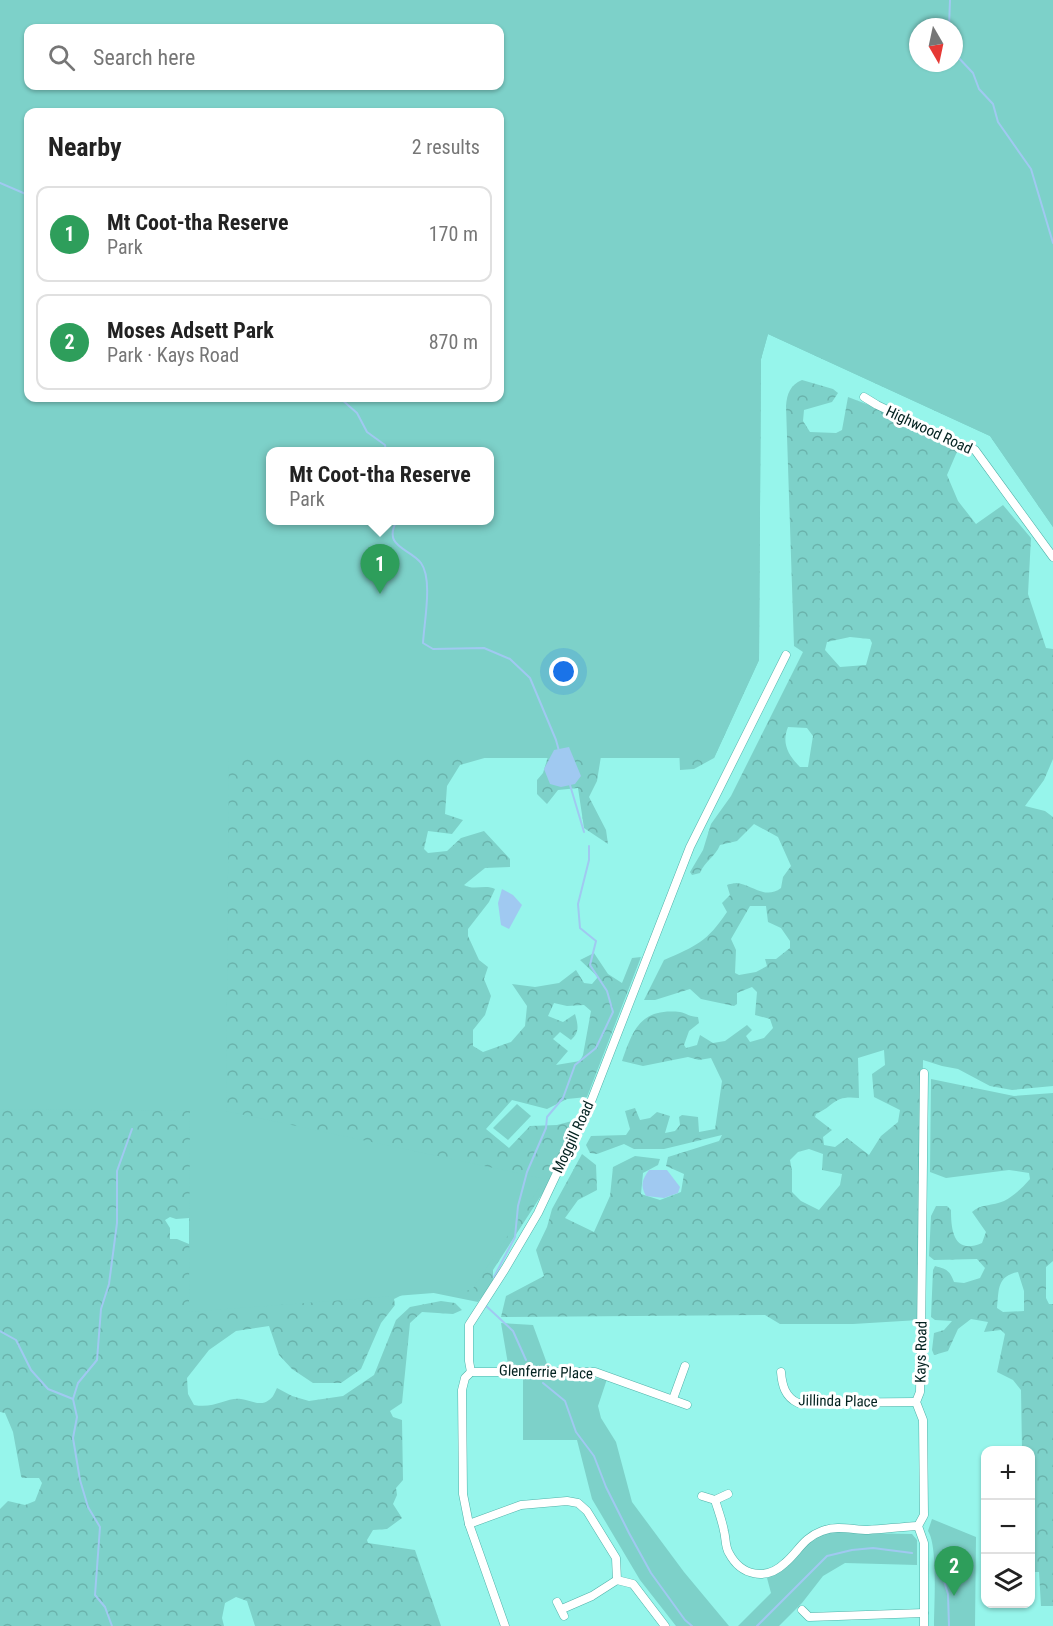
<!DOCTYPE html>
<html lang="en">
<head>
<meta charset="utf-8">
<style>
	:root { --surface:#fff; --page:#f6f6f6; --text:#222; --muted:#767676; --line:#e0e0e0; --accent:#a71249 }
	body { margin:0; font-family:"Roboto Condensed",sans-serif; background:var(--page); color:var(--text) }
	.controls { position:absolute; right:18px; bottom:18px; display:grid; overflow:hidden; border-radius:12px; box-shadow:0 2px 4px #0004 }
	.controls button { width:54px; height:54px; display:grid; place-items:center; padding:0; border:0; border-bottom:2px solid var(--line); background:var(--surface); color:var(--text); font:30px sans-serif }
	.compass { position:absolute; left:909px; top:18px; width:54px; height:54px; border-radius:50%; background:var(--surface); box-shadow:0 2px 4px #0004; rotate:171deg }
	.you { position:absolute; left:564px; top:672px; width:21px; height:21px; margin:-15px; border:4px solid #fff; border-radius:50%; background:#1a73e8; box-shadow:0 0 0 9px #1a73e833 }
	.badge { display:grid; place-items:center; width:39px; height:39px; border-radius:50%; background:var(--accent); color:#fff; font-size:20px; font-weight:700 }
	.pin { position:absolute; translate:-50% -50px; filter:drop-shadow(0 2px 3px #0008) }
	.pin::after { content:''; position:absolute; top:32px; width:21px; height:18px; background:inherit; clip-path:polygon(0 0,100% 0,50% 100%) }
	.popup { position:absolute; left:266px; top:447px; width:228px; height:78px; box-sizing:border-box; display:grid; place-content:center; border-radius:12px; background:var(--surface); filter:drop-shadow(0 2px 4px #0005); font-size:20px; white-space:nowrap; color:var(--muted) }
	.popup b { font-size:22px; color:var(--text) }
	.popup::after { content:''; position:absolute; left:50%; top:100%; margin-left:-12px; border:12px solid transparent; border-top-color:var(--surface) }
	.list { margin:0; padding:0; list-style:none }
	h2 { display:flex; justify-content:space-between; align-items:center; height:78px; margin:0; padding:0 24px; font-size:26px }
	h2 small { font-size:20px; font-weight:400; color:var(--muted) }
	.list li { display:grid; grid-template-columns:39px 1fr auto; gap:18px; align-items:center; box-sizing:border-box; height:96px; margin:0 12px 12px; padding:0 12px; border:2px solid var(--line); border-radius:12px }
	.list b { display:block; font-size:22px; white-space:nowrap }
	.list p { margin:0; font-size:20px; white-space:nowrap; color:var(--muted) }
	.list em { font-size:20px; font-style:normal; color:var(--muted) }
	.icon { flex:none; width:33px; height:33px; fill:none; stroke:currentColor; stroke-width:2; stroke-linecap:round; stroke-linejoin:round }
	.map { position:relative; flex:none; width:1053px; height:1626px; overflow:hidden }
	.search { position:absolute; background:var(--surface); box-shadow:0 2px 4px #0004; left:24px; top:24px; width:480px; height:66px; display:flex; align-items:center; gap:15px; box-sizing:border-box; padding:0 21px; border-radius:12px; color:var(--muted); font-size:22px }
	.panel { position:absolute; background:var(--surface); box-shadow:0 2px 4px #0004; left:24px; top:108px; width:480px; height:294px; border-radius:12px }
	.map>svg:first-child { display:block }
</style>
</head>
<body>
<div class="map">
<svg width="1053" height="1626" viewBox="0 0 1053 1626">
	<defs>
		<pattern id="forest-crowns" width="20" height="18" patternUnits="userSpaceOnUse" patternTransform="scale(1.5)"><rect width="20" height="18" fill="#7dd1c9"/><path d="M2 6a3 3 0 1 1 6 0M12 15a3 3 0 1 1 6 0" fill="none" stroke="#6ab3ac"/></pattern>
	</defs>
	<rect width="100%" height="100%" fill="#96f5eb"/>
	<!-- forest -->
	<g fill="url(#forest-crowns)" fill-rule="evenodd">
		<path d="M0,0H1053V527L990,436L768,334L761,359L759,660L714,758L694,769L680,770L679,747L602,750L597,781L589,797L606,830L608,844L584,828L578,788L558,790L547,804L537,794V780L543,773L550,750L509,751L460,765L447,786L445,814L463,820L452,834L428,831L424,849L428,853L447,851L461,838L484,831L510,859V867L485,868L464,885C474,891 485,884 495,889L489,902L468,929V936L479,960L488,967L484,979L491,996L485,1015L473,1030V1046L483,1052L511,1042L525,1026L527,1006L512,984L535,987L559,983L576,970L584,983L592,984L598,977L580,960L594,953L608,974L622,983L632,958L641,957L587,1097L567,1099L547,1109L512,1100L486,1129L509,1148L530,1126L557,1125L572,1121L566,1152L548,1185L493,1270V1282L478,1302L414,1289L394,1299L395,1305L381,1323L361,1369L341,1383H313L292,1369L279,1355L269,1326L236,1331L209,1350L187,1378L188,1394L194,1405C215,1409 227,1397 241,1399C251,1400 260,1407 269,1400C273,1398 275,1392 277,1388L292,1396L309,1401L343,1396L374,1375L396,1320L410,1307L441,1301L455,1303L462,1310L453,1314L422,1312L410,1323L402,1403L390,1411L393,1417L402,1420L403,1480L396,1488L397,1495L393,1504L402,1518L387,1529L373,1530L367,1540L368,1543L415,1550L441,1626H255L247,1601L236,1597L225,1603L222,1618L224,1626H0V1509L8,1501L25,1505L35,1501L42,1483L39,1478H22L21,1476L13,1432L5,1413L0,1412ZM918,27H954V63H918ZM28,28H500V86H28ZM28,112H500V398H28ZM270,452H490V520H270ZM554,1003L567,1006L584,1005L591,1011L583,1055L580,1061L556,1065L568,1051L553,1039L560,1032L571,1040C580,1032 578,1025 575,1014L563,1022L548,1016ZM170,1217L176,1219L189,1218V1244L177,1239H170V1228L165,1220Z"/>
		<path d="M802,380L833,389L838,393L832,402L804,410L803,421L810,432L836,433L842,430L848,397L898,416L959,447L947,475L958,501L976,524L1003,505L1031,538L1028,594L1046,648L1053,649V759L1044,780L1025,806L1045,811L1053,817V1086L1012,1090L990,1086L958,1069L942,1066L923,1060L919,1320L853,1324H780L765,1315L501,1317L506,1296L544,1276L536,1250L547,1227L552,1209L582,1154L596,1165L597,1190L578,1200L565,1218L594,1232L610,1196L613,1167L635,1156L660,1159L658,1165L643,1173L641,1194L660,1200L681,1192L684,1174L666,1166L668,1157L719,1141L722,1135L664,1149H634L624,1144L597,1154L590,1153L586,1145L591,1136L626,1135L630,1129L625,1111L635,1108L640,1120L650,1118L657,1112L670,1116L665,1133L675,1131L680,1125L679,1117L682,1115L698,1117L699,1132L715,1129L722,1081L711,1058L699,1060L688,1057L643,1066L622,1061C633,1030 640,1008 680,1012C686,1013 690,1017 698,1017L699,1023L689,1031L684,1045L686,1048L697,1045L700,1035L713,1043L725,1041L747,1025L752,1030L746,1036L750,1042L764,1038L773,1028L770,1019L755,1015L757,992L752,987L737,993V1004L734,1006L701,999L690,989L655,1000H644L664,960C696,946 707,942 727,912L722,903L730,895L727,885C728,884 736,883 737,883C753,885 765,900 781,888L783,877L791,866L778,837L754,824L737,841L720,845C715,857 705,861 700,873L692,875L690,872L703,850L711,824L731,796L803,652L794,646L786,406C787,394 790,385 802,380ZM850,637L870,639L872,643L866,665L840,667L825,650L827,642ZM788,727L807,728L813,736L808,767H800C789,756 781,744 788,727ZM750,906H766L768,922L781,928L790,941V948L776,959H765L767,966L756,972L739,975L735,973L736,950L731,939ZM884,1050L885,1065L872,1074L874,1097L900,1110L898,1122L881,1136L869,1155L847,1138L835,1147L824,1145L823,1137L832,1130L815,1117L816,1114C836,1105 833,1095 859,1098L858,1058ZM809,1149L823,1154L822,1170L842,1174L840,1185L819,1210L801,1201L792,1192V1171L790,1160L798,1152Z"/>
		<path d="M931,1079L1014,1096L1053,1093V1261L1046,1267V1298L1049,1304H1053V1606H1041L1039,1572H1031L1030,1450H1022L1021,1390L1013,1380L997,1372L1005,1334L1001,1330L984,1332L988,1322L971,1319L958,1329L948,1351L934,1355L932,1350L934,1333L944,1330L952,1321L935,1320L931,1317L933,1270L935,1266C947,1269 950,1271 954,1282L964,1283L980,1278L985,1268L977,1259L934,1260L929,1256L931,1216L936,1206H947L951,1210C951,1231 954,1255 982,1243L986,1232L972,1212C980,1204 993,1206 1004,1201C1014,1196 1022,1188 1030,1179L1029,1173L1009,1170L946,1178L930,1172ZM1018,1272L1024,1291V1311L1003,1312L997,1308C999,1289 997,1276 1018,1272Z"/>
	</g>
	<!-- park -->
	<g fill="#7dd1c9" fill-rule="evenodd">
		<path d="M0,0H1053V527L990,436L768,334L761,359L759,660L714,758H229L226,1111L545,1179L472,1290L189,1312L190,1111L0,1109ZM918,27H954V63H918ZM28,28H500V86H28ZM28,112H500V398H28ZM270,452H490V520H270Z"/>
		<polygon points="517,1104 531,1116 508,1140 493,1128"/>
		<polygon points="501,1323 533,1325 549,1369 564,1377 607,1379 598,1406 601,1418 616,1442 632,1502 684,1572 729,1626 676,1626 640,1580 592,1499 577,1440 523,1440 523,1377 508,1364"/>
		<path d="M932,1519L976,1537L975,1626H934C934,1605 938,1546 928,1531Z"/>
		<path d="M842,1531L858,1533L912,1534L917,1540V1565L845,1563L823,1576L802,1603L779,1626H738L771,1593L767,1578C789,1568 791,1556 806,1543C816,1534 830,1533 842,1531Z"/>
	</g>
	<!-- water -->
	<g fill="#a0c9f1">
		<polygon points="569,747 581,776 575,784 561,787 550,784 544,769 554,750"/>
		<polygon points="502,889 513,895 522,905 509,929 501,925 498,903"/>
		<path d="M649,1170H667L680,1187L678,1193L664,1198L646,1196C640,1185 642,1180 649,1170Z"/>
	</g>
	<g fill="none" stroke-linecap="round" stroke-linejoin="round">
		<!-- stream -->
		<g stroke="#a0c9f1" stroke-width="2">
			<polyline points="949,27 950,0"/>
			<polyline points="954,51 955,54 973,73 979,89 993,104 998,122 1031,169 1053,243"/>
			<polyline points="0,183 28,195"/>
			<polyline points="340,398 357,413 367,432 385,445 386,452"/>
			<path d="M397,520C382,547 409,548 421,563C433,579 424,623 423,643L433,649L484,648L510,659L530,678L556,740L559,751"/>
			<polyline points="570,785 584,832"/>
			<polyline points="494,1277 515,1237 518,1206 527,1172 546,1128 547,1117 563,1098 575,1065 596,1048 613,1012 607,991 590,965 596,941 580,928 578,904 589,860 589,846"/>
			<polyline points="484,1304 513,1331 526,1360"/>
			<polyline points="0,1331 16,1340 31,1370 48,1389 73,1399"/>
			<polyline points="543,1383 565,1401 576,1432 594,1456 606,1487 629,1533 651,1573 685,1620 692,1626"/>
			<polyline points="940,1568 948,1594 949,1626"/>
			<polyline points="112,1626 105,1607 95,1595 100,1527 88,1507 80,1480 73,1438 77,1417 73,1399 78,1383 97,1360 101,1309 109,1284 117,1223 117,1171 132,1129"/>
			<polyline points="757,1626 827,1556 852,1550 873,1548 912,1553"/>
		</g>
		<!-- minor casing -->
		<g stroke="#51b2a9" stroke-width="9">
			<g id="minor">
				<polyline points="864,397 877,405 957,443 975,450 1053,557"/>
				<polyline points="924,1073 921,1337 920,1392 916,1402 923,1420 924,1515 918,1526 924,1543 924,1626"/>
				<polyline points="471,1372 469,1361 469,1325 505,1269 538,1213 592,1099 690,847 786,655"/>
				<polyline points="471,1372 465,1378 462,1390 463,1494 469,1524 505,1626"/>
				<polyline points="471,1372 595,1372 687,1405"/>
				<path d="M781,1372C782,1385 785,1397 798,1403L916,1402"/>
				<polyline points="673,1399 685,1366"/>
				<polyline points="702,1496 715,1500 728,1494"/>
				<path d="M715,1500C718,1510 722,1520 724,1531C726,1538 725,1547 729,1553C741,1576 766,1581 785,1563C799,1551 803,1538 822,1531C837,1525 853,1530 868,1530C884,1529 901,1527 918,1526"/>
				<polyline points="469,1524 521,1505 567,1501 578,1503 587,1511 616,1558 617,1580 633,1584 665,1626"/>
				<polyline points="557,1602 564,1616"/>
				<polyline points="562,1609 592,1596 617,1580"/>
				<polyline points="802,1610 809,1617 924,1613"/>
			</g>
		</g>
		<!-- minor -->
		<use href="#minor" stroke="#fff" stroke-width="8"/>
	</g>
	<g text-anchor="middle" stroke-width="6" stroke-linejoin="round" paint-order="stroke">
		<!-- street labels -->
		<g font-size="15" fill="#02211f" stroke="#fff">
			<text transform="translate(929 430) rotate(25)" y="5">Highwood Road</text>
			<text transform="translate(573 1137) rotate(-65)" y="5">Moggill Road</text>
			<text transform="translate(921 1352) rotate(-89)" y="5">Kays Road</text>
			<text transform="translate(546 1372) rotate(2)" y="5">Glenferrie Place</text>
			<text transform="translate(838 1401) rotate(1)" y="5">Jillinda Place</text>
		</g>
	</g>
</svg>
<div class="controls">
<button>+</button>
<button>−</button>
<button><svg class="icon" aria-label="layers" viewBox="0 0 24 24"><path d="M12 4l9 5-9 5-9-5zM3 14l9 5 9-5"/></svg></button>
</div>
<svg class="compass" viewBox="-18 -18 36 36"><path d="M0-13l5 13h-10z" fill="#e53935"/><path d="M0 13l5-13h-10z" fill="#767676"/></svg>
<div class="you"></div>
<div class="pin badge" style="left:380px;top:594px;background:#2e9e5b">1</div>
<div class="popup"><b>Mt Coot-tha Reserve</b>Park</div>
<div class="pin badge" style="left:954px;top:1596px;background:#2e9e5b">2</div>
<div class="search"><svg class="icon" aria-label="search" viewBox="0 0 24 24"><circle cx="10" cy="10" r="6"/><path d="M15 15l6 6"/></svg>Search here</div>
<section class="panel">
<h2>Nearby<small>2 results</small></h2>
<ul class="list">
<li><span class="badge" style="background:#2e9e5b">1</span><div><b>Mt Coot-tha Reserve</b><p>Park</p></div><em>170 m</em></li>
<li><span class="badge" style="background:#2e9e5b">2</span><div><b>Moses Adsett Park</b><p>Park · Kays Road</p></div><em>870 m</em></li>
</ul>
</section>
</div>
</body>
</html>
